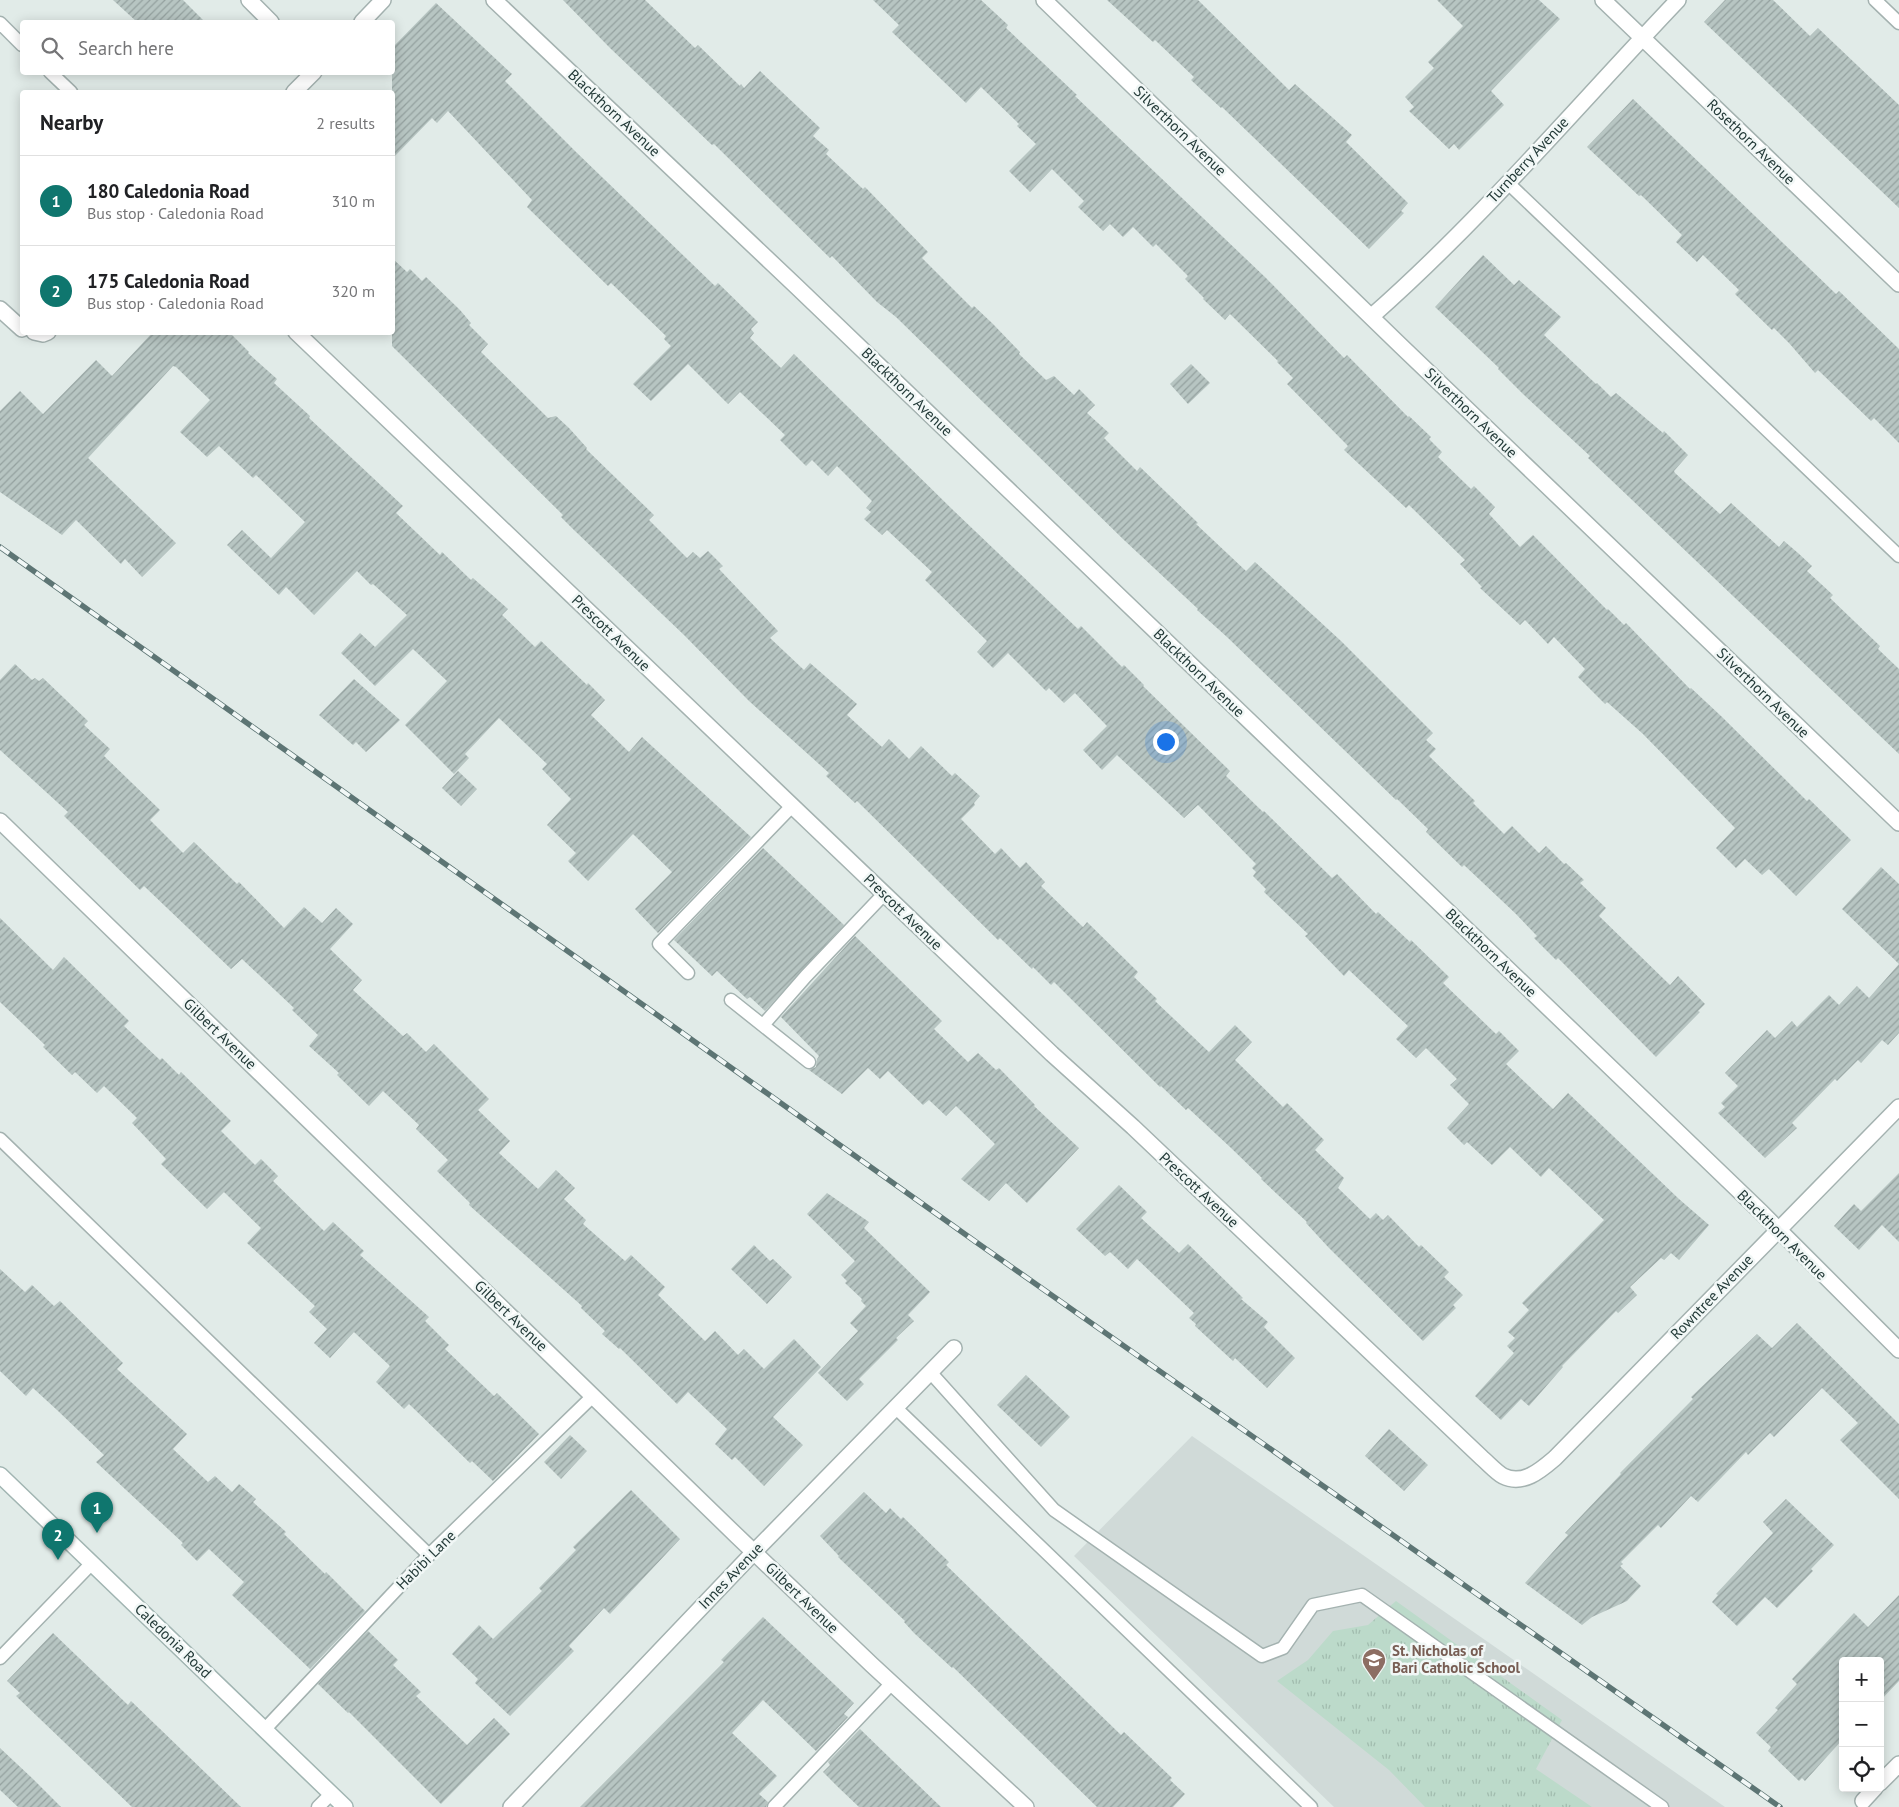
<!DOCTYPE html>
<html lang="en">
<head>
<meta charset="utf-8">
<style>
	:root { --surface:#fff; --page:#f6f6f6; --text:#202124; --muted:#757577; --line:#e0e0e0; --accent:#0f766e }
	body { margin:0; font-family:"PT Sans",sans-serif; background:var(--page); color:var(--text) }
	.controls { position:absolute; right:15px; bottom:15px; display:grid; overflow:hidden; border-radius:5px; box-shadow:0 2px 12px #0003 }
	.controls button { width:45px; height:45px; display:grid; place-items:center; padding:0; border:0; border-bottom:1px solid var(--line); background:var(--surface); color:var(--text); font:25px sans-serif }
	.you { position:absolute; left:1165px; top:741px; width:18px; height:18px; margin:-12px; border:4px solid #fff; border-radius:50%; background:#1a73e8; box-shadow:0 0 0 8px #1a73e833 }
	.badge { display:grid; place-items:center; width:32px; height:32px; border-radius:50%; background:var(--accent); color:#fff; font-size:16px; font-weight:700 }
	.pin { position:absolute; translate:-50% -41px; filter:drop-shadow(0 1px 2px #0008) }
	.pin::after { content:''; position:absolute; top:26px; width:18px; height:15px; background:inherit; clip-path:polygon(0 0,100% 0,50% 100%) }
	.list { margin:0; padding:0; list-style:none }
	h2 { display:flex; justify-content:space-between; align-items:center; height:65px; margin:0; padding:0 20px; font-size:21px }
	h2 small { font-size:16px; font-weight:400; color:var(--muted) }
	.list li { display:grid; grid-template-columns:32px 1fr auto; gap:15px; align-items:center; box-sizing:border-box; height:90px; padding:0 20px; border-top:1px solid var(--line) }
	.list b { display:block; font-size:19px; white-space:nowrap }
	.list p { margin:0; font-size:16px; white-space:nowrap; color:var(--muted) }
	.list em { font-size:16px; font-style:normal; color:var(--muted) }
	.icon { flex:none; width:28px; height:28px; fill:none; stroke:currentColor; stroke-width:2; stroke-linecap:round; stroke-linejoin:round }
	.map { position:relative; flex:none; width:1899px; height:1807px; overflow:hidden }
	.search { position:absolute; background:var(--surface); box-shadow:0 2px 12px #0003; left:20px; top:20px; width:375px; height:55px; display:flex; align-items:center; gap:12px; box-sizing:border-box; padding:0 18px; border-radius:5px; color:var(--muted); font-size:19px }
	.panel { position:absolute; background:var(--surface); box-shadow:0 2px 12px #0003; left:20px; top:90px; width:375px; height:245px; border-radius:5px }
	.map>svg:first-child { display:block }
</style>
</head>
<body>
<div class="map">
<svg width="1899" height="1807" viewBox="0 0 1899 1807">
	<defs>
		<pattern id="park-tufts" width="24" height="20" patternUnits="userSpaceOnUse" patternTransform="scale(1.25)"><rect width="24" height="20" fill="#bcdaca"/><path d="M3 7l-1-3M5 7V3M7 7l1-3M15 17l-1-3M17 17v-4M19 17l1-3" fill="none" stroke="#a1bcae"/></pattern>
		<pattern id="building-hatch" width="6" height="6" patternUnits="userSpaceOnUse" patternTransform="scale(1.25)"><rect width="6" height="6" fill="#b7c5c2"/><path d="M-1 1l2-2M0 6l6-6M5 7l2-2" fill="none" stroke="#94a19f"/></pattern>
	</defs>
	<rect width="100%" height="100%" fill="#e1ebe8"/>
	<!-- built -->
	<polygon fill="#d0dad8" points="1192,1436 1725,1807 1334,1807 1074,1556"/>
	<!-- park -->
	<polygon fill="url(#park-tufts)" points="1396,1601 1562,1720 1536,1769 1592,1807 1425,1807 1389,1770 1277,1681 1308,1660 1333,1631 1368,1625"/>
	<!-- building -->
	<g fill="url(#building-hatch)">
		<polygon points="113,0 183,0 205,22 137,22"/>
		<polygon points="563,0 645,0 695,48 698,45 740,86 741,84 744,88 760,71 820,128 813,136 829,150 826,154 863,189 865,187 928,252 922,258 972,308 974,306 993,324 1020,352 1019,354 1046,380 1054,376 1074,395 1079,389 1095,405 1087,413 1109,433 1104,438 1137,471 1140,467 1198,523 1196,524 1246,571 1255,562 1341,641 1433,733 1426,740 1436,749 1429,756 1475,801 1473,803 1504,834 1512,826 1539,853 1546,846 1564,864 1566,863 1584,880 1580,883 1606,908 1599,916 1670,985 1678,976 1705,1004 1698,1011 1700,1012 1656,1057 1558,958 1556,960 1534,938 1537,936 1516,914 1464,865 1462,867 1426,832 1428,829 1397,799 1396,800 1227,637 1197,610 1198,609 1124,540 896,317 877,302 832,256 830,258 714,144 712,145 610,48"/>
		<polygon points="873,0 981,0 1008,25 1006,28 1077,95 1075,96 1266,278 1344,358 1347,355 1408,417 1409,416 1431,437 1429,439 1442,452 1438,457 1471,489 1474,486 1495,507 1489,514 1520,547 1533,535 1607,610 1608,609 1624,625 1626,623 1690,689 1691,688 1721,716 1807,801 1809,799 1851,840 1796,896 1769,869 1762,875 1745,859 1736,868 1716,848 1735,828 1643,734 1607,702 1605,704 1578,677 1585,669 1554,637 1548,644 1525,620 1520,625 1480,588 1482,587 1460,564 1465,560 1409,505 1406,508 1344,450 1348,446 1287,384 1293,378 1277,362 1278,361 1230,314 1225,320 1203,299 1204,298 1185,279 1188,276 1156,244 1153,247 1133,227 1123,237 1110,224 1103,231 1078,207 1084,201 1052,169 1030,192 1009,171 1036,144 1017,126 1019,124 981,87 966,103 892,32 899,25"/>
		<polygon points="1107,0 1198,0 1289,90 1295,84 1352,135 1346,142 1408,203 1401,211 1404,213 1369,249 1222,107 1221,108 1191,80 1194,77 1155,40 1153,42"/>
		<polygon points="1437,0 1539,0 1560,19 1491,91 1504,105 1459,150 1454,144 1449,149 1409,111 1414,107 1405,97 1434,68 1428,62 1463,26"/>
		<polygon points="1725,0 1773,0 1810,36 1818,28 1899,105 1899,208 1704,22"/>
		<polygon points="436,3 512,74 505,81 576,152 715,286 718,283 758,322 751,329 754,333 750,338 781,368 794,354 954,511 1078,629 1081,626 1122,667 1124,665 1144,685 1143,686 1230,771 1226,776 1263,812 1264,811 1332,878 1337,874 1376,914 1378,912 1410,942 1411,940 1449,977 1443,983 1496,1034 1499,1031 1519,1051 1506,1064 1553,1109 1568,1093 1679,1199 1709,1225 1679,1260 1671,1253 1664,1260 1661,1258 1630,1287 1637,1295 1618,1313 1616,1311 1562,1366 1563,1367 1529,1406 1521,1399 1501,1420 1475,1396 1514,1353 1507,1346 1515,1338 1508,1332 1529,1310 1522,1303 1604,1220 1549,1168 1541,1177 1510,1147 1492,1165 1467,1142 1464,1145 1447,1128 1469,1104 1450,1085 1457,1079 1426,1048 1416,1058 1396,1039 1408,1026 1349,970 1344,976 1305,936 1308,934 1264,892 1266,889 1253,876 1256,872 1252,868 1256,864 1198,805 1184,818 1117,755 1102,770 1083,750 1107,726 1075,693 1064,703 1049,688 1046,691 1008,653 993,668 977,652 987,641 925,580 932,572 887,530 882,535 864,519 871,512 866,508 872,501 837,466 828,476 812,460 806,466 780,440 785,435 740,392 728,404 688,364 651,401 633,384 671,346 664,339 666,336 611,283 608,286 527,207 532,200 448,111 437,123 432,118 392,159 392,48"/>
		<polygon points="1633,99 1808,267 1836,294 1839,291 1899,349 1899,443 1874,418 1871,421 1818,370 1815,373 1789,343 1774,328 1772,330 1735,294 1739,290 1703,255 1697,262 1676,242 1682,235 1641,195 1639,196 1587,147"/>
		<polygon points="1483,255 1514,285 1519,280 1561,317 1544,335 1596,384 1597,383 1611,397 1616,393 1663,433 1664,431 1688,455 1674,471 1675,473 1720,514 1731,503 1779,547 1784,541 1798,553 1812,566 1807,571 1833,595 1830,598 1880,646 1878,649 1899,669 1899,754 1588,458 1590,456 1523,394 1498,369 1499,368 1435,307"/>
		<polygon points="392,258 407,272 410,269 422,281 426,277 460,310 471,323 469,325 488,344 481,352 548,418 556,416 569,428 587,448 586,449 654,515 649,520 687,558 693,552 700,558 708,551 723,566 719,569 778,631 770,638 804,670 810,663 857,704 847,715 882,747 889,739 909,759 921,746 952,776 955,773 980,796 974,803 975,805 961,819 995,854 1001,848 1020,868 1026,862 1045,882 1041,886 1083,927 1087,922 1138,972 1134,977 1157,999 1155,1001 1209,1052 1235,1025 1252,1042 1235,1060 1283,1107 1287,1103 1324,1140 1315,1150 1344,1178 1338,1188 1370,1219 1376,1213 1383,1220 1388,1215 1419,1247 1421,1245 1449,1272 1444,1277 1463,1295 1453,1305 1456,1308 1423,1341 1329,1248 1306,1223 1307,1222 1261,1179 1262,1178 1230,1147 1188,1108 1186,1110 1161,1086 1160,1087 1054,982 1051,985 1033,967 1032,969 1000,938 998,940 857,801 855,803 826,776 829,773 749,701 684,635 575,531 561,517 563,515 395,349 392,346"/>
		<polygon points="153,332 229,332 249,352 248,353 277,379 274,383 310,416 309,418 403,506 396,513 440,555 442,552 471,580 473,578 508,609 502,615 535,647 541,641 587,685 588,683 605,700 591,715 629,752 642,737 751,837 658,933 635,909 672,872 633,834 588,881 568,861 576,853 547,825 571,799 542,769 547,764 499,718 465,754 469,758 454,774 405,725 447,681 413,649 375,686 341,653 360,633 375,647 407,615 373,584 371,585 357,571 314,615 286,587 279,595 227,545 242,530 271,558 305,522 256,475 253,478 219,446 207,457 180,432 210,400 176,367 173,366 88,458 176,543 142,577 125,559 121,564 76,520 62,535 0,492 0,411 20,391 43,414 96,360 112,376"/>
		<polygon points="1191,364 1210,383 1188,404 1170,384"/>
		<polygon points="15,664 32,680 35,678 39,681 43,678 88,721 84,725 110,749 104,756 160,810 150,820 183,853 194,842 237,884 239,882 284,928 304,907 322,923 336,908 353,924 330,949 362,980 353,990 403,1036 407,1033 426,1052 434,1044 489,1099 478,1110 510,1141 499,1153 538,1189 556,1170 575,1188 564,1199 586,1220 583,1224 625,1261 631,1255 665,1287 658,1295 705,1341 715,1331 738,1355 744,1349 764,1369 794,1339 821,1367 773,1417 803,1445 764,1486 735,1457 732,1460 715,1444 727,1429 688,1392 677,1404 620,1348 619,1349 602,1334 605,1331 581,1308 582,1306 469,1205 470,1203 437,1171 448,1160 416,1129 419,1125 383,1091 369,1106 337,1075 339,1073 309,1046 318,1035 292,1010 294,1008 242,959 231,969 144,886 140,890 64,816 68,812 0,750 0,680"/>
		<polygon points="354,679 400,720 366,752 356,742 353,745 319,715"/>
		<polygon points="458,771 477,789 461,806 442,788"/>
		<polygon points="763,848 844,925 765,1011 750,997 747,999 717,971 712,976 674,940"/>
		<polygon points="1881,867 1899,884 1899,1033 1888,1045 1882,1040 1861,1063 1858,1060 1837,1081 1835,1079 1792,1123 1797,1128 1765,1158 1718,1113 1725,1107 1721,1103 1738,1086 1725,1073 1767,1030 1775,1038 1792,1021 1797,1027 1829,995 1839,1005 1857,986 1869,998 1899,964 1842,909"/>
		<polygon points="0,918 53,970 64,957 129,1021 124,1026 160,1060 162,1058 179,1075 181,1072 231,1121 221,1131 255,1165 261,1159 278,1176 273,1181 324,1231 333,1222 364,1251 360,1255 429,1317 425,1321 449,1345 445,1349 494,1396 497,1393 539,1434 493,1481 472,1461 470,1463 409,1404 404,1409 376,1382 390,1366 354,1332 330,1358 314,1343 327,1329 309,1312 315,1306 247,1243 261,1228 224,1192 207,1209 161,1164 166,1159 132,1123 137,1118 104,1086 97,1093 75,1072 72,1075 43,1047 45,1045 0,1002"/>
		<polygon points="855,936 942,1021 934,1029 968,1062 978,1053 996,1070 999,1068 1035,1105 1034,1106 1079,1148 1027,1203 1006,1183 989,1201 961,1179 995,1144 956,1106 946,1116 929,1100 923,1105 888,1071 880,1079 868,1068 842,1094 809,1070 816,1067 817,1059 819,1056 781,1017"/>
		<polygon points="1899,1173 1899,1242 1882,1225 1859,1250 1834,1226 1854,1204 1861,1211"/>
		<polygon points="1119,1185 1147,1212 1141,1218 1179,1253 1188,1244 1243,1298 1241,1299 1268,1322 1264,1327 1295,1358 1267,1388 1235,1358 1233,1361 1195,1326 1196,1324 1189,1318 1194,1313 1137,1259 1128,1269 1110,1252 1105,1256 1076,1229"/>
		<polygon points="827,1193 869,1222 864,1228 930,1292 908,1315 914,1321 896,1338 898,1340 859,1379 864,1384 847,1401 818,1373 858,1331 850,1323 866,1306 861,1301 862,1299 845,1283 847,1281 841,1275 855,1261 807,1214"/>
		<polygon points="754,1245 770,1261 773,1259 792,1277 767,1304 731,1269"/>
		<polygon points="0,1269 25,1292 32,1285 54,1306 60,1301 123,1363 117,1369 187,1434 173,1449 208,1482 215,1476 232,1492 239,1484 256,1499 253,1502 286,1532 284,1534 325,1574 326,1572 365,1611 310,1669 232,1595 244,1582 209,1549 197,1561 181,1545 183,1543 96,1462 104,1455 57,1410 33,1388 26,1396 0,1371"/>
		<polygon points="1797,1323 1899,1424 1899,1499 1840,1440 1858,1423 1822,1388 1774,1437 1770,1433 1748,1455 1746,1452 1698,1502 1691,1496 1661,1528 1658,1525 1621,1562 1623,1564 1620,1566 1641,1586 1627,1601 1592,1617 1582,1625 1525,1583 1568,1535 1565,1533 1621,1474 1620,1473 1693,1399 1691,1397 1757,1334 1772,1348"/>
		<polygon points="1026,1375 1070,1417 1041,1447 997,1405"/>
		<polygon points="1389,1429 1428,1465 1404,1491 1365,1456"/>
		<polygon points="570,1435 587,1451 561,1479 544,1462"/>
		<polygon points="631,1490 680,1539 610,1614 604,1608 569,1646 574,1651 510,1716 475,1683 478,1679 452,1654 479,1625 493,1639 542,1591 539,1588 576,1550 573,1547"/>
		<polygon points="864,1492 886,1513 890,1508 901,1519 903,1517 949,1562 946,1565 1121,1735 1124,1732 1172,1778 1170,1780 1185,1794 1173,1807 1097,1807 953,1667 952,1668 914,1633 904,1622 905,1621 838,1557 839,1556 820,1536"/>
		<polygon points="1786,1499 1834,1545 1811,1569 1813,1571 1777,1608 1765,1597 1737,1626 1712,1602 1718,1595 1716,1594 1773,1533 1763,1522"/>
		<polygon points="1899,1595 1899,1681 1880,1701 1880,1661 1843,1661 1843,1739 1805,1781 1802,1778 1799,1781 1768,1751 1771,1747 1756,1733 1778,1710 1775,1708 1797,1684 1792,1679 1854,1613 1868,1627"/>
		<polygon points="763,1617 854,1703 844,1714 848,1717 816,1751 763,1700 732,1733 777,1776 759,1794 768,1802 766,1807 580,1807 724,1662 721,1660"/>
		<polygon points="368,1631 398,1660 393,1665 421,1692 416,1696 467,1745 494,1718 510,1734 441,1804 349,1712 348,1713 318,1684"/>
		<polygon points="53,1633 128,1705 131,1701 241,1807 132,1807 16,1696 20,1693 7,1681"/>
		<polygon points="860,1729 893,1761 941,1807 859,1807 839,1788 823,1772 830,1765 828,1762"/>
		<polygon points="0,1748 33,1779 61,1807 18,1807 0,1790"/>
	</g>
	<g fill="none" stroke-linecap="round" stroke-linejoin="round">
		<!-- lane casing -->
		<g stroke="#a4b2b0" stroke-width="15">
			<g id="lane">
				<polyline points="1875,0 1899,23"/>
				<polyline points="0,23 22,45"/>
				<polyline points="50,72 71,92"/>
				<polyline points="1508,183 1899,556"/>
				<polyline points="688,973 659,944 792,806"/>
				<polyline points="731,1000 809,1062"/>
				<polyline points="764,1024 806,976 884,894"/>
				<polyline points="0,1139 429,1555"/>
				<polyline points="931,1373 1054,1510 1262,1656 1283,1648 1313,1605 1362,1595 1662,1807"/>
				<polyline points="896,1408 1311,1807"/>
				<polyline points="0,1658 92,1563"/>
				<polyline points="265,1729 429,1555 593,1396"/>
				<polyline points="318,1807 331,1794"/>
				<polyline points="774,1807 892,1683"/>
			</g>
		</g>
		<!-- street casing -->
		<g stroke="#a4b2b0" stroke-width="18">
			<g id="street">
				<polyline points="249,0 271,22"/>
				<polyline points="494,0 797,287 1683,1137 1761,1212 1899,1350"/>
				<polyline points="1044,0 1401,346 1899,823"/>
				<polyline points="1603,0 1899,284"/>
				<polyline points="362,22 383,0"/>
				<polyline points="294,92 314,72"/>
				<polyline points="0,309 22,329"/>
				<path d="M1372,316C1482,219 1577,106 1678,0"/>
				<polyline points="34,332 43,334 48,332"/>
				<path d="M296,332L1052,1054L1133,1127L1482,1458C1489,1464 1496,1472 1503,1476C1523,1486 1541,1470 1555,1458L1899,1107"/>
				<polyline points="0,821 737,1536 872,1665 1026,1807"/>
				<polyline points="1880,1783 1899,1764"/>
				<polyline points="1863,1801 1875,1788"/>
				<polyline points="511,1807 754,1552 954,1348"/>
			</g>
		</g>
		<!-- secondary casing -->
		<g stroke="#a1b5b2" stroke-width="18">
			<polyline id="secondary" points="0,1475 345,1807"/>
		</g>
		<!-- lane -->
		<use href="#lane" stroke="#fff" stroke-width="12"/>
		<!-- street -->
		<use href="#street" stroke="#fff" stroke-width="15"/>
		<!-- secondary -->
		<use href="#secondary" stroke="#fff" stroke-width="15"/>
		<!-- rail casing -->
		<g stroke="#5d7574" stroke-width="5.5">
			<polyline id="rail" points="0,547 976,1242 1780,1807"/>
		</g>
		<!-- rail -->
		<use href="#rail" stroke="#f1f7f6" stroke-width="4" stroke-dasharray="11" stroke-linecap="butt"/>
	</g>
	<!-- icons -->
	<defs>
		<g id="school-pin" transform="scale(1.25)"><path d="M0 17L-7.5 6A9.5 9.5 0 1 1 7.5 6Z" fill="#8d6e63" stroke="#f1f7f6"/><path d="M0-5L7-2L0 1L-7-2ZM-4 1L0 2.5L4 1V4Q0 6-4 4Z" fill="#fff"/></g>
	</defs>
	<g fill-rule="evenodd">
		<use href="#school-pin" x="1374" y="1660"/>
	</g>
	<g text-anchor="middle" stroke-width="5" stroke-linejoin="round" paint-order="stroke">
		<!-- street labels -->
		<g font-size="15" fill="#233a38" stroke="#f1f7f6">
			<text transform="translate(614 113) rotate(43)" y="5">Blackthorn Avenue</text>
			<text transform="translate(1180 131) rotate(44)" y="5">Silverthorn Avenue</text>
			<text transform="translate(1751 142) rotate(44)" y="5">Rosethorn Avenue</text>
			<text transform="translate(1528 160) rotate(-47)" y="5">Turnberry Avenue</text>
			<text transform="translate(907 392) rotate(44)" y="5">Blackthorn Avenue</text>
			<text transform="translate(1471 413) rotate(44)" y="5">Silverthorn Avenue</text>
			<text transform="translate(611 633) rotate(44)" y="5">Prescott Avenue</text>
			<text transform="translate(1199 673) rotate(44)" y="5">Blackthorn Avenue</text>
			<text transform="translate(1763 693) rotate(44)" y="5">Silverthorn Avenue</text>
			<text transform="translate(903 912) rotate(44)" y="5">Prescott Avenue</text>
			<text transform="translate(1491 953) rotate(44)" y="5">Blackthorn Avenue</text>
			<text transform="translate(220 1034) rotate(44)" y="5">Gilbert Avenue</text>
			<text transform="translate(1199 1190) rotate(43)" y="5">Prescott Avenue</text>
			<text transform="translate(1782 1235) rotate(45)" y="5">Blackthorn Avenue</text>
			<text transform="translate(1712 1297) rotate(-46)" y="5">Rowntree Avenue</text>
			<text transform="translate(511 1316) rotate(44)" y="5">Gilbert Avenue</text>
			<text transform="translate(426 1560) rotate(-45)" y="5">Habibi Lane</text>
			<text transform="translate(731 1576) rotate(-46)" y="5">Innes Avenue</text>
			<text transform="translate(802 1598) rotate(44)" y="5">Gilbert Avenue</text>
			<text transform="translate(173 1641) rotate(44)" y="5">Caledonia Road</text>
		</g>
		<!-- education labels -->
		<g font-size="15" font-weight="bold" fill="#785e54" stroke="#f1f7f6" text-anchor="start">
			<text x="1392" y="1656">St. Nicholas of<tspan x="1392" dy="17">Bari Catholic School</tspan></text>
		</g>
	</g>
</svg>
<div class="controls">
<button>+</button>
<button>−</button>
<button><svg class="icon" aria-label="locate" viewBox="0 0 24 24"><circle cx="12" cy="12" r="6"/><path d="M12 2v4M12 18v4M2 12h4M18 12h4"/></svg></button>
</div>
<div class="you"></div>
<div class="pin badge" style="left:97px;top:1533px">1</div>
<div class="pin badge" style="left:58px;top:1560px">2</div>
<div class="search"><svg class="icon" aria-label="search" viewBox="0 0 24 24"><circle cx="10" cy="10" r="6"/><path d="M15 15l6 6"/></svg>Search here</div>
<section class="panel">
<h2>Nearby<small>2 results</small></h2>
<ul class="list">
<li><span class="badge">1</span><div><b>180 Caledonia Road</b><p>Bus stop · Caledonia Road</p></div><em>310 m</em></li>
<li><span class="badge">2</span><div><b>175 Caledonia Road</b><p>Bus stop · Caledonia Road</p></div><em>320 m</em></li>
</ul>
</section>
</div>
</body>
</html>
